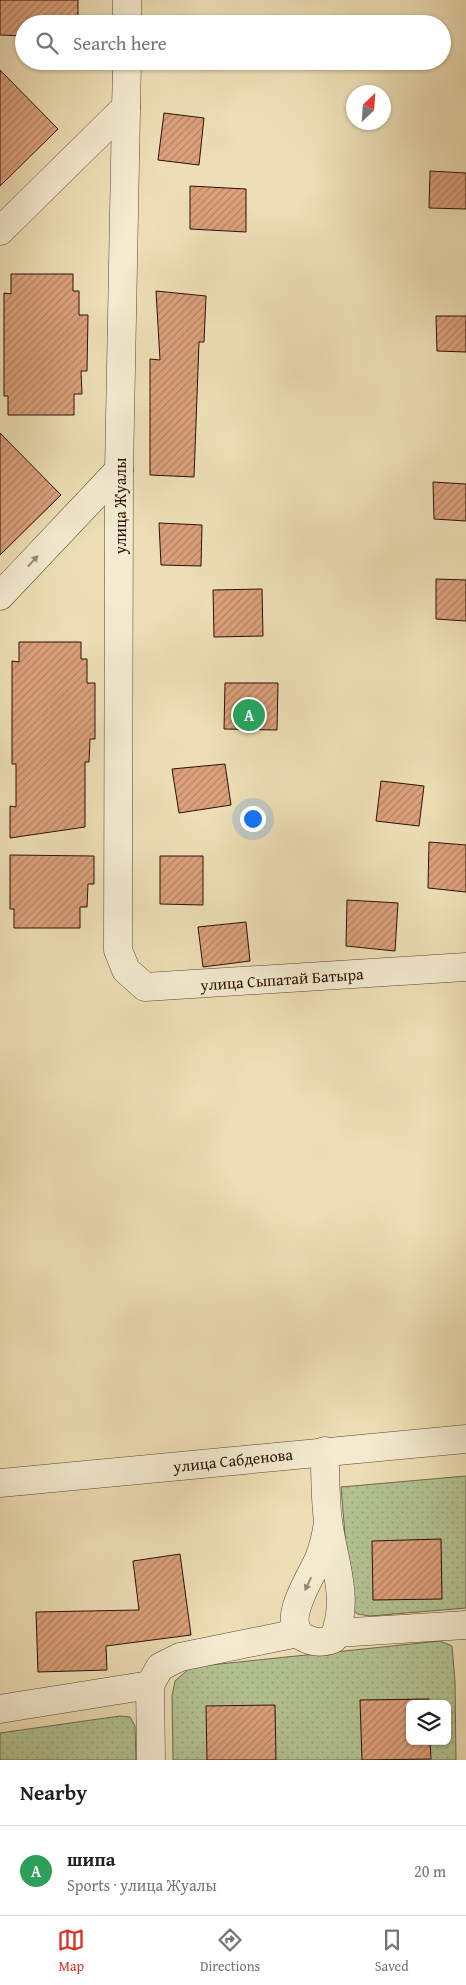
<!DOCTYPE html>
<html lang="en">
<head>
<meta charset="utf-8">
<style>
	:root { --surface:#fff; --page:#f2f2f2; --text:#202124; --muted:#757577; --line:#e0e0e0; --accent:#d93025 }
	body { margin:0; font-family:"Gentium Book Plus",serif; background:var(--page); color:var(--text) }
	.controls { position:absolute; right:15px; bottom:15px; display:grid; overflow:hidden; border-radius:8px; box-shadow:0 1px 4px #0004 }
	.controls button { width:45px; height:45px; display:grid; place-items:center; padding:0; border:0; border-bottom:1px solid var(--line); background:var(--surface); color:var(--text); font:25px sans-serif }
	.compass { position:absolute; left:346px; top:85px; width:45px; height:45px; border-radius:50%; background:var(--surface); box-shadow:0 1px 4px #0004; rotate:25deg }
	.you { position:absolute; left:252px; top:818px; width:18px; height:18px; margin:-12px; border:4px solid #fff; border-radius:50%; background:#1a73e8; box-shadow:0 0 0 8px #1a73e833 }
	.badge { display:grid; place-items:center; width:32px; height:32px; border-radius:50%; background:var(--accent); color:#fff; font-size:16px; font-weight:700 }
	.pin { position:absolute; translate:-50% -50%; border:2px solid #fff; box-shadow:0 1px 5px #0006 }
	.list { margin:0; padding:0; list-style:none }
	h2 { display:flex; justify-content:space-between; align-items:center; height:65px; margin:0; padding:0 20px; font-size:21px }
	h2 small { font-size:16px; font-weight:400; color:var(--muted) }
	.list li { display:grid; grid-template-columns:32px 1fr auto; gap:15px; align-items:center; box-sizing:border-box; height:90px; padding:0 20px; border-top:1px solid var(--line) }
	.list b { display:block; font-size:19px; white-space:nowrap }
	.list p { margin:0; font-size:16px; white-space:nowrap; color:var(--muted) }
	.list em { font-size:16px; font-style:normal; color:var(--muted) }
	.icon { flex:none; width:28px; height:28px; fill:none; stroke:currentColor; stroke-width:2; stroke-linecap:round; stroke-linejoin:round }
	.map { position:relative; flex:none; width:466px; height:1760px; overflow:hidden }
	.search { position:absolute; background:var(--surface); box-shadow:0 1px 4px #0004; left:15px; right:15px; top:15px; height:55px; display:flex; align-items:center; gap:12px; box-sizing:border-box; padding:0 18px; border-radius:28px; color:var(--muted); font-size:19px }
	.sheet { height:155px; background:var(--surface) }
	nav { display:flex; justify-content:space-around; align-items:center; box-sizing:border-box; height:70px; border-top:1px solid var(--line); background:var(--surface); font-size:14px; color:var(--muted) }
	nav a { display:grid; justify-items:center; gap:2px }
	nav .on { color:var(--accent) }
	.map>svg:first-child { display:block }
</style>
</head>
<body>
<div class="map">
<svg width="466" height="1760" viewBox="0 0 466 1760">
	<defs>
		<pattern id="grass-dots" width="8" height="8" patternUnits="userSpaceOnUse" patternTransform="scale(1.25)"><rect width="8" height="8" fill="#b3c292"/><path d="M2 2h.1M6 6h.1" fill="none" stroke="#9aa67c" stroke-width="1.8" stroke-linecap="round"/></pattern>
		<pattern id="building-hatch" width="6" height="6" patternUnits="userSpaceOnUse" patternTransform="scale(1.25)"><rect width="6" height="6" fill="#dca17c"/><path d="M-1 1l2-2M0 6l6-6M5 7l2-2" fill="none" stroke="#b38264"/></pattern>
	</defs>
	<rect width="100%" height="100%" fill="#eddeb5"/>
	<filter id="stains"><feTurbulence type="fractalNoise" baseFrequency=".004" numOctaves="4"/><feColorMatrix values="0 0 0 0 .2 0 0 0 0 .09 0 0 0 0 .02 0 0 0 .5 -.17"/></filter>
	<radialGradient id="worn" r=".72"><stop offset=".6" stop-color="#630" stop-opacity="0"/><stop offset="1" stop-color="#630" stop-opacity=".3"/></radialGradient>
	<!-- grass -->
	<g fill="url(#grass-dots)" stroke="#706a4c" fill-rule="evenodd">
		<polygon points="466,1476 466,1608 370,1616 357,1614 351,1606 341,1487"/>
		<path d="M440,1641L452,1646L455,1681L456,1760H173L172,1696L175,1681L191,1667ZM410,1704H447V1741H410Z"/>
		<polygon points="120,1716 130,1717 135,1726 136,1760 0,1760 0,1733"/>
	</g>
	<!-- building -->
	<g fill="url(#building-hatch)" stroke="#2c1107">
		<polygon points="0,0 78,0 78,24 24,24 24,36 0,35"/>
		<polygon points="0,70 58,129 0,186"/>
		<polygon points="164,113 204,118 199,165 158,160"/>
		<polygon points="430,171 466,173 466,209 429,208"/>
		<polygon points="190,186 246,189 246,232 190,229"/>
		<polygon points="11,274 73,274 73,291 79,291 79,315 88,315 87,371 81,371 82,394 74,394 74,415 8,415 8,396 4,396 4,293 11,294"/>
		<polygon points="156,291 206,296 204,342 199,342 194,477 150,475 150,359 160,360"/>
		<polygon points="436,316 466,316 466,352 437,351"/>
		<polygon points="0,433 61,495 0,555"/>
		<polygon points="433,482 466,484 466,521 434,519"/>
		<polygon points="159,523 202,525 201,566 161,565"/>
		<polygon points="436,579 466,580 466,621 436,619"/>
		<polygon points="262,589 263,636 214,637 213,590"/>
		<polygon points="19,642 81,642 81,659 87,659 87,683 95,683 95,739 90,739 89,762 85,762 85,827 10,838 10,806 16,807 16,764 12,764 12,661 19,662"/>
		<polygon points="225,683 278,683 277,730 224,729"/>
		<polygon points="225,764 231,805 179,813 172,769"/>
		<polygon points="381,781 424,786 419,826 376,821"/>
		<polygon points="429,842 466,845 466,892 428,888"/>
		<polygon points="10,855 94,856 94,884 88,884 87,907 80,907 80,928 14,928 14,909 10,909"/>
		<polygon points="160,856 203,856 203,905 160,904"/>
		<polygon points="347,900 398,903 395,951 346,946"/>
		<polygon points="246,922 250,961 203,967 198,927"/>
		<polygon points="441,1539 442,1599 373,1600 372,1541"/>
		<polygon points="180,1554 191,1635 106,1646 107,1670 38,1672 36,1612 139,1610 133,1561"/>
		<polygon points="429,1699 430,1704 410,1704 410,1741 430,1741 431,1759 362,1760 360,1700"/>
		<polygon points="275,1705 276,1760 207,1760 206,1706"/>
	</g>
	<g fill="none" stroke-linecap="round" stroke-linejoin="round">
		<!-- minor casing -->
		<g stroke="#5c4432" stroke-width="29">
			<g id="minor">
				<polyline points="127,24 127,0"/>
				<polyline points="127,61 119,470 118,950 126,970 145,987 466,967"/>
				<polyline points="0,231 126,107"/>
				<polyline points="0,596 119,470"/>
				<path d="M325,1451C325,1474 325,1498 328,1521C333,1560 351,1601 333,1639C322,1643 313,1643 303,1637C279,1621 313,1575 320,1556C324,1544 327,1533 328,1521"/>
				<polyline points="0,1483 466,1439"/>
				<polyline points="336,1633 466,1625"/>
				<polyline points="0,1709 150,1685"/>
				<polyline points="151,1760 150,1685 160,1667 180,1657 298,1633"/>
			</g>
		</g>
		<!-- minor -->
		<use href="#minor" stroke="#f3eacf" stroke-width="28"/>
	</g>
	<!-- one-way arrows -->
	<defs><path id="oneway-solid" d="M-6-.8H1V-3.2L6.5 0L1 3.2V.8H-6Z" transform="scale(1.25)"/></defs>
	<g fill="#998875">
		<use href="#oneway-solid" transform="translate(33 561) rotate(-47)"/>
		<use href="#oneway-solid" transform="translate(308 1584) rotate(115)"/>
	</g>
	<g text-anchor="middle" stroke-width="4.5" stroke-linejoin="round" paint-order="stroke">
		<!-- street labels -->
		<g font-size="16" fill="#2c1107" stroke="#f3eacf">
			<text transform="translate(120 506) rotate(-90)" y="6">улица Жуалы</text>
			<text transform="translate(282 979) rotate(-4)" y="6">улица Сыпатай Батыра</text>
			<text transform="translate(233 1460) rotate(-6)" y="6">улица Сабденова</text>
		</g>
	</g>
	<rect width="100%" height="100%" filter="url(#stains)"/>
	<rect width="100%" height="100%" fill="url(#worn)"/>
</svg>
<div class="controls">
<button><svg class="icon" aria-label="layers" viewBox="0 0 24 24"><path d="M12 4l9 5-9 5-9-5zM3 14l9 5 9-5"/></svg></button>
</div>
<svg class="compass" viewBox="-18 -18 36 36"><path d="M0-13l5 13h-10z" fill="#e53935"/><path d="M0 13l5-13h-10z" fill="#757577"/></svg>
<div class="you"></div>
<div class="pin badge" style="left:249px;top:715px;background:#2e9e5b">A</div>
<div class="search"><svg class="icon" aria-label="search" viewBox="0 0 24 24"><circle cx="10" cy="10" r="6"/><path d="M15 15l6 6"/></svg>Search here</div>
</div>
<section class="sheet">
<h2>Nearby<small></small></h2>
<ul class="list">
<li><span class="badge" style="background:#2e9e5b">A</span><div><b>шипа</b><p>Sports · улица Жуалы</p></div><em>20 m</em></li>
</ul>
</section>
<nav>
<a class="on"><svg class="icon" aria-label="map" viewBox="0 0 24 24"><path d="M3 6l6-2 6 2 6-2v14l-6 2-6-2-6 2zM9 4v14M15 6v14"/></svg>Map</a>
<a><svg class="icon" aria-label="directions" viewBox="0 0 24 24"><path d="M12 3l9 9-9 9-9-9zM9 14v-3h6M13 9l2 2-2 2"/></svg>Directions</a>
<a><svg class="icon" aria-label="saved" viewBox="0 0 24 24"><path d="M7 4h10v16l-5-4-5 4z"/></svg>Saved</a>
</nav>
</body>
</html>
